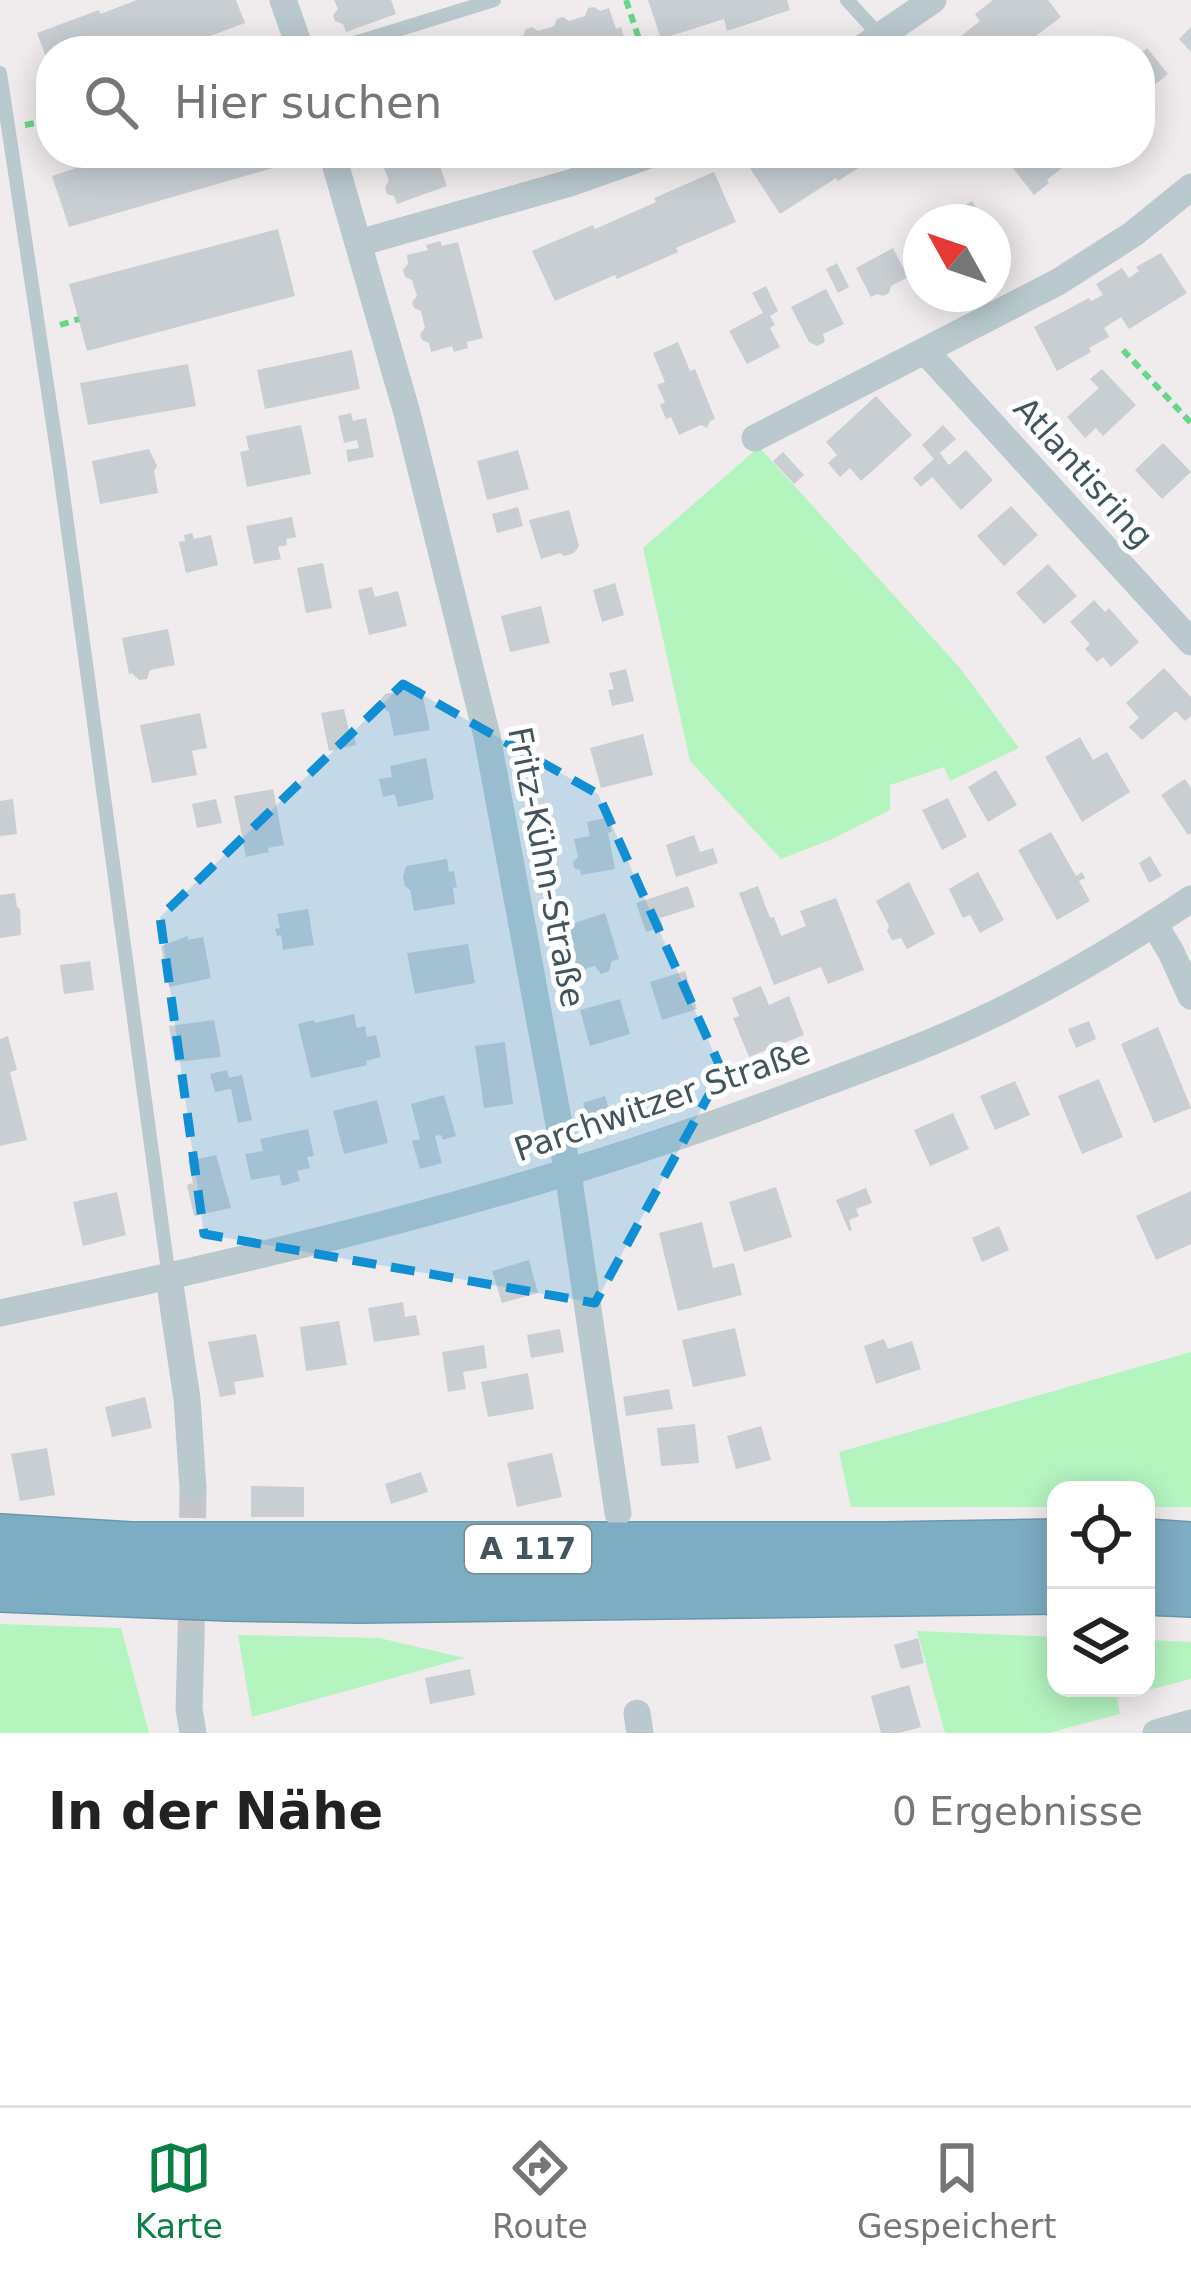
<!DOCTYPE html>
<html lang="de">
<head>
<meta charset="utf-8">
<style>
	:root { --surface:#fff; --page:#f2f2f2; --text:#222; --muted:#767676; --line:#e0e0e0; --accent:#0b8043 }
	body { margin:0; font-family:"DejaVu Sans",sans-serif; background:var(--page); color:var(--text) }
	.controls { position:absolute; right:36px; bottom:36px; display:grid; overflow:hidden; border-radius:24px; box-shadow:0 6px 30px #0003 }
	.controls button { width:108px; height:108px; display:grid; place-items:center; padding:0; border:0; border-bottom:3px solid var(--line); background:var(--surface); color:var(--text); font:60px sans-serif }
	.compass { position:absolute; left:903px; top:204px; width:108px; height:108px; border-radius:50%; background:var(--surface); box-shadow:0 6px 30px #0003; rotate:310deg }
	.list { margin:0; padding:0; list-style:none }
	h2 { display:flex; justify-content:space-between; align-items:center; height:156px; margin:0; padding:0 48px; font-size:51px }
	h2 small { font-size:39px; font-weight:400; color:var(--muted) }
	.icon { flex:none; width:66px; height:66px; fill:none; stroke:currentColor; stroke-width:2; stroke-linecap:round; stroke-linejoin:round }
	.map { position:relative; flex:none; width:1191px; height:1733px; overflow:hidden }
	.search { position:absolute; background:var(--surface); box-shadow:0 6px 30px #0003; left:36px; right:36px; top:36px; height:132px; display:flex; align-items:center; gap:30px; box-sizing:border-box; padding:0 42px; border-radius:48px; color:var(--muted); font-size:45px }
	.sheet { height:372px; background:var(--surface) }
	nav { display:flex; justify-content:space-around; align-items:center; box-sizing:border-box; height:168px; border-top:3px solid var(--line); background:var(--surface); font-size:33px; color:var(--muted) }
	nav a { display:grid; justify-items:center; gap:6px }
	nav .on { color:var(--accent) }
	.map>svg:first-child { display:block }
</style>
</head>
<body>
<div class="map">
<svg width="1191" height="1733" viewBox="0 0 1191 1733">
	<rect width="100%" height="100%" fill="#f0eced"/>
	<!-- green -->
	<g fill="#b4f4bf">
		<polygon points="759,447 960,668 1019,748 950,781 944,767 890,785 890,810 832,839 781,859 690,761 643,548"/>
		<polygon points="1191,1352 1191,1507 1146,1507 1146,1490 1056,1490 1056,1507 851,1507 839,1452"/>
		<polygon points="0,1624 121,1628 149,1733 0,1733"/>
		<polygon points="917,1631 1056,1637 1056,1688 1146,1688 1146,1640 1191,1642 1191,1679 1117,1698 1120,1714 1048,1733 945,1733"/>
		<polygon points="238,1635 379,1638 465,1658 252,1717"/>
	</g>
	<!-- building -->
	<g fill="#c8ced2">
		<polygon points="137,0 236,0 245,23 183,46 181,42 157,51 51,51 51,70 37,33 99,10 100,14"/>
		<polygon points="334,0 391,0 396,14 346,32 343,24 335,21 333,15 338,9"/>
		<polygon points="648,0 787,0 790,10 727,31 724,19 661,39"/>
		<polygon points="993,0 1048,0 1061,17 1016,51 942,51 980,21 975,14"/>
		<polygon points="594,7 600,11 609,8 616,29 621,27 625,41 620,43 623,51 480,51 491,46 494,39 501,37 507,42 523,36 526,29 532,27 538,31 554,26 557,19 563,17 569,21 585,16 588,8"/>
		<polygon points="1191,27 1191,52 1179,39"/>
		<polygon points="1147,48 1168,74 1140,97 1140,54"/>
		<polygon points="134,153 287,153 290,163 69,227 52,176 115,155 116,159"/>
		<polygon points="375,153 435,153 447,186 397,204 394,196 387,194 385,187 389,181 383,165 375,163"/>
		<polygon points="773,153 882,153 838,181 836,178 780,214 750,168"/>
		<polygon points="1012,153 1052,153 1063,167 1047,180 1049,183 1034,195 1005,158"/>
		<polygon points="714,172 736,222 676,248 678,252 617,279 615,275 555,301 532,251 593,225 595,229 656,202 654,198"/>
		<polygon points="972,201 985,222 940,222"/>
		<polygon points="278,229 295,296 87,351 69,284"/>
		<polygon points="440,241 442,246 458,242 483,338 467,342 468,348 454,352 452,346 431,352 429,343 422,340 420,334 425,328 421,311 414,308 412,302 417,296 412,280 405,277 403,270 408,264 407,255 428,250 426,245"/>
		<polygon points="893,248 908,277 891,286 889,293 883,296 877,294 871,297 856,268"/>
		<polygon points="1161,253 1187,293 1129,329 1121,317 1104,328 1109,337 1089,348 1091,352 1057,371 1034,327 1089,298 1091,301 1103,295 1096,284 1122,268 1129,278 1139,271 1136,267"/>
		<polygon points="837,263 849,287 838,293 826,269"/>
		<polygon points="766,286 778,311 770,316 775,325 770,328 780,347 747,364 729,331 763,313 752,293"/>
		<polygon points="826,289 844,324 823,334 825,342 817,346 809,342 791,307"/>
		<polygon points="678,342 690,371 695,369 715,419 710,421 707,428 701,425 679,435 671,417 666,419 660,405 665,402 657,385 665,382 653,353"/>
		<polygon points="352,350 360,389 265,409 257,370"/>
		<polygon points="188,364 196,406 88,425 80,383"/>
		<polygon points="1102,369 1136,405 1103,436 1096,428 1085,438 1067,417 1099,388 1090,379"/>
		<polygon points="876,396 912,435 861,481 850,468 840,477 828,463 837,455 826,442"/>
		<polygon points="351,413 353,421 366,418 374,457 348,462 346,450 359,448 357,440 344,443 338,416"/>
		<polygon points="301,425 311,474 247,487 240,452 249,450 246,436"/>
		<polygon points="943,425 956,439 940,453 947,463 949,465 966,450 993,480 961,510 932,477 921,487 913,478 934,459 922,445"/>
		<polygon points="1163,443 1191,472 1162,499 1135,470"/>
		<polygon points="149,449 157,466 154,471 158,493 100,504 92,461"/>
		<polygon points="518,450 529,489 487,500 477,461"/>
		<polygon points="783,452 804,475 794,484 773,461"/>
		<polygon points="1011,506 1038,535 1004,566 977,536"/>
		<polygon points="518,507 523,526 497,533 492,514"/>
		<polygon points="569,510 579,546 574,553 564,556 560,553 541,559 529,520"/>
		<polygon points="292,517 296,537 286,539 287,545 278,547 281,559 254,564 246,526"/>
		<polygon points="192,533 194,539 211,535 218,565 186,573 179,542 185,541 184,535"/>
		<polygon points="323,563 332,608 306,613 297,568"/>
		<polygon points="1048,564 1077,596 1044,624 1016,593"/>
		<polygon points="615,583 624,615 602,622 593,590"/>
		<polygon points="372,587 375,597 398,591 407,626 369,635 358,590"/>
		<polygon points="1094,600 1105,612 1109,608 1139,642 1111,667 1103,657 1097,662 1085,649 1090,644 1070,622"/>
		<polygon points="541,606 550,643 510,652 501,616"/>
		<polygon points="168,629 175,665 150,670 147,679 139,680 132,673 129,674 122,638"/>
		<polygon points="1164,668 1191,697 1191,716 1185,721 1176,711 1142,740 1129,727 1139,718 1126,703"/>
		<polygon points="626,669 634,701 612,706 608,690 614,689 609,673"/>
		<polygon points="421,687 430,730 394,736 389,712 383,708 381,699 385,694"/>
		<polygon points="344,709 349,731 353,730 356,745 329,751 321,713"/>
		<polygon points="200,713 207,748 192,751 197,775 152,783 140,725"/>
		<polygon points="643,734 653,775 601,788 590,748"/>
		<polygon points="1080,737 1093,760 1107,752 1130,792 1082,822 1045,757"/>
		<polygon points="426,758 434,799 398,807 395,794 383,797 379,779 392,777 390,766"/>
		<polygon points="996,770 1017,805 988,822 968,787"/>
		<polygon points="1185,779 1191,788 1191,833 1188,835 1161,795"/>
		<polygon points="273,789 284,845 268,848 269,852 246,857 234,796"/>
		<polygon points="948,798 967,837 942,850 922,810"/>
		<polygon points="13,799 17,834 0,836 0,801"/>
		<polygon points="216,799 222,823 197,828 192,804"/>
		<polygon points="609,817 612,832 608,833 615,869 581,875 580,870 574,868 573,862 578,857 574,839 590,836 587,822"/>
		<polygon points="1051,832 1076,876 1082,872 1085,878 1079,881 1090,901 1057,920 1018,850"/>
		<polygon points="694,835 700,852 713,848 718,863 676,877 666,845"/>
		<polygon points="1150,856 1162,876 1149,883 1139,863"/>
		<polygon points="447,859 449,872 454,871 457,887 453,888 455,904 414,911 410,890 405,886 403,877 406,866"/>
		<polygon points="978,872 1004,920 980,933 970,915 963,918 949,889"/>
		<polygon points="909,882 935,934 907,949 901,938 892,940 887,931 889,926 876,901"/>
		<polygon points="688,886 695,907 660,918 663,927 646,932 636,903"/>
		<polygon points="758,886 770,918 774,917 781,936 806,926 800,911 836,898 864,970 828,984 821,967 774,985 739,893"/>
		<polygon points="15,893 17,907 20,909 21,935 0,938 0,895"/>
		<polygon points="308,909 314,945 283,950 281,935 277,936 275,929 280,928 277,914"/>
		<polygon points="605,913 619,959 612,961 609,971 601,974 595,966 578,971 565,926"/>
		<polygon points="188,936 188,940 203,937 211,978 169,987 161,946"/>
		<polygon points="468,944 475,983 415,994 407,953"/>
		<polygon points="90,961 94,990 64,994 60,965"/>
		<polygon points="685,971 697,1009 662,1020 650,982"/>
		<polygon points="761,986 769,1005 789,996 804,1035 749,1057 733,1018 739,1016 732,998"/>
		<polygon points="620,999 630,1034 590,1046 580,1010"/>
		<polygon points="354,1014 357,1028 365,1026 367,1037 376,1035 381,1057 366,1061 367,1065 311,1078 298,1024 314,1020 315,1023"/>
		<polygon points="214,1020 221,1057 175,1062 169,1026"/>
		<polygon points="1089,1021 1096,1039 1076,1048 1068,1029"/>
		<polygon points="1158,1027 1191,1108 1154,1123 1121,1044"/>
		<polygon points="8,1036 17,1070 10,1072 27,1140 0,1146 0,1039"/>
		<polygon points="505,1042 513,1104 484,1108 475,1046"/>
		<polygon points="227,1070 229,1078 242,1075 252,1120 238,1123 231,1089 215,1092 210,1074"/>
		<polygon points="1099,1079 1123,1137 1082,1154 1058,1096"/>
		<polygon points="1015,1081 1030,1115 995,1130 980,1096"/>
		<polygon points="444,1095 456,1136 443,1140 441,1135 435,1136 442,1163 420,1169 412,1141 420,1139 411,1104"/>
		<polygon points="605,1096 612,1118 590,1125 583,1103"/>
		<polygon points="377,1100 388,1143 344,1154 333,1111"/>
		<polygon points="953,1113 969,1149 930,1166 914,1130"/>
		<polygon points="308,1129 314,1156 307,1157 310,1168 297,1171 300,1181 282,1186 279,1175 251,1180 245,1154 263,1151 260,1139"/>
		<polygon points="216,1155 231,1208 194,1216 187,1185 193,1183 188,1161"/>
		<polygon points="776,1187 792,1237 744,1252 729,1202"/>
		<polygon points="866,1188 872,1203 856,1209 859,1216 849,1220 852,1230 849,1231 836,1200"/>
		<polygon points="1191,1191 1191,1244 1156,1260 1136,1216"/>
		<polygon points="117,1192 126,1235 83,1246 73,1202"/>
		<polygon points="702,1222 713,1268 734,1263 742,1295 678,1311 659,1233"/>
		<polygon points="999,1226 1009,1250 982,1262 972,1238"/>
		<polygon points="529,1260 538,1293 502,1303 492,1271"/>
		<polygon points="403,1302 405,1317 416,1315 420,1335 374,1342 368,1308"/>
		<polygon points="339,1321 347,1365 306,1371 300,1327"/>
		<polygon points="735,1328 746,1376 693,1387 682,1340"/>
		<polygon points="560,1329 564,1352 531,1358 527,1335"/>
		<polygon points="256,1334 264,1377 234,1382 236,1394 220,1397 208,1342"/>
		<polygon points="884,1339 888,1349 912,1341 921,1369 876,1384 864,1346"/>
		<polygon points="484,1345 487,1368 463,1372 466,1389 448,1392 442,1352"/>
		<polygon points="528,1373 534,1409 488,1417 481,1382"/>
		<polygon points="669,1389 673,1409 626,1416 623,1397"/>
		<polygon points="145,1397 152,1428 112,1437 105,1407"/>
		<polygon points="695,1424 699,1463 661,1466 657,1428"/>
		<polygon points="761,1426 771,1460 736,1469 727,1436"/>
		<polygon points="47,1448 55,1495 20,1501 11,1454"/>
		<polygon points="552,1453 562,1497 517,1507 507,1463"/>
		<polygon points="421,1472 428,1492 391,1504 385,1484"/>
		<polygon points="251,1486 304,1487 304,1517 251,1517"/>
		<polygon points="918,1638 924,1663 901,1669 894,1645"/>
		<polygon points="470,1669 475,1695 430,1704 425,1678"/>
		<polygon points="909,1685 921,1727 899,1733 881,1733 871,1696"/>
	</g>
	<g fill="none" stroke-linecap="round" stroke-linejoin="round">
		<!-- minor-tunnel -->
		<polyline stroke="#c5c6c9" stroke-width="27" stroke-dasharray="27 14" stroke-linecap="butt" points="191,1641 193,1488"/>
		<!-- motorway casing -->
		<g stroke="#6998ae" stroke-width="54">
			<g id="motorway">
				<polyline points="0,1540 131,1548 885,1548 1056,1545"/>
				<polyline points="1146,1545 1191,1548"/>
				<polyline points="0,1586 229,1595 362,1597 1056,1588"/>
				<polyline points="1146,1589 1191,1591"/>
			</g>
		</g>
		<!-- path -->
		<g stroke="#68d689" stroke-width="6" stroke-dasharray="9 6" stroke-linecap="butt">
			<polyline points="626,0 643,51"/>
			<polyline points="25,125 51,120"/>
			<polyline points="60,325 79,319"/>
			<polyline points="1123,350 1191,423"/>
		</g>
		<!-- service -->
		<g stroke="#b9c9ce" stroke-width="14">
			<polyline points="847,0 880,36"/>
			<polyline points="329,51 494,0"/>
			<polyline points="0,73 59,464 169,1278"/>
		</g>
		<!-- minor -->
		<g stroke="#b9c9ce" stroke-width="27">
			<polyline points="283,0 301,51"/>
			<polyline points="858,51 933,0"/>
			<polyline points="332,153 407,413 487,736 568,1173 618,1513"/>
			<polyline points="359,243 570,183 655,153"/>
			<polyline points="925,351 1191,642"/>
			<polyline points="755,438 1058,282 1133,234 1191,187"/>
			<polyline points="1154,924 1171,952 1191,996"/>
			<polyline points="169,1278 187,1399 193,1488"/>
			<path d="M0,1313C265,1257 529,1195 782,1099C853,1072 926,1047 994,1014C1062,981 1128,941 1191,899"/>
			<polyline points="191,1641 189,1709 193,1733"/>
			<polyline points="637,1713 640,1733"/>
			<polyline points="1156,1733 1191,1723"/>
		</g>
		<!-- motorway -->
		<use href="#motorway" stroke="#7dadc2" stroke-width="51"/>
	</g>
	<!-- marked area -->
	<path fill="#108fd5" fill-opacity="0.2" stroke="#108fd5" stroke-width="9" stroke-dasharray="24 15" stroke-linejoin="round" d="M403,684L598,794L722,1071L595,1303L204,1234L160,917Z"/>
	<g text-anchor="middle" stroke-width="10" stroke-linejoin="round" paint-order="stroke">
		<!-- shield labels -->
		<rect fill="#fff" stroke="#7b888d" stroke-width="3" x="465" y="1525" width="126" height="48" rx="9"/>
		<g font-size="30" font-weight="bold" fill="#43555c">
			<text x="528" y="1559">A 117</text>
		</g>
		<!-- street labels -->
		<g font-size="33" fill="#43555c" stroke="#fff">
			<text transform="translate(1084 472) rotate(48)" y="12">Atlantisring</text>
			<text transform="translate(547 867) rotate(79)" y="12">Fritz-Kühn-Straße</text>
			<text transform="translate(662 1100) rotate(-19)" y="12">Parchwitzer Straße</text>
		</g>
	</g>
</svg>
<div class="controls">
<button><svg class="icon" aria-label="locate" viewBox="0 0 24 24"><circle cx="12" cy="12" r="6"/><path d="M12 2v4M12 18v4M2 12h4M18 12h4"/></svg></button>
<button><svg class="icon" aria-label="layers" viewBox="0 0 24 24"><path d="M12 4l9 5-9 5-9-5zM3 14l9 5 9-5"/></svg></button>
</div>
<svg class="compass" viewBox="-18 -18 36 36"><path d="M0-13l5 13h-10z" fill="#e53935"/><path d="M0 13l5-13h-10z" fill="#767676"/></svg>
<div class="search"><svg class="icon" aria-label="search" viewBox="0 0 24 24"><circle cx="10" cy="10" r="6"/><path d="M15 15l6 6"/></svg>Hier suchen</div>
</div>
<section class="sheet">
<h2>In der Nähe<small>0 Ergebnisse</small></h2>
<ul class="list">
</ul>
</section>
<nav>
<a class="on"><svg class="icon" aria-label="map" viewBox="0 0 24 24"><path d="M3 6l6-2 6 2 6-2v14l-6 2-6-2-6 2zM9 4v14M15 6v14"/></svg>Karte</a>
<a><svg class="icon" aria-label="directions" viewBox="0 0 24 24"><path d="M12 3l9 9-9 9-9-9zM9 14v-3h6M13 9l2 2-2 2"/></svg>Route</a>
<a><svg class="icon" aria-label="saved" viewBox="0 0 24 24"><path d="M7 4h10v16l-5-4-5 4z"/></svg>Gespeichert</a>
</nav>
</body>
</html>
